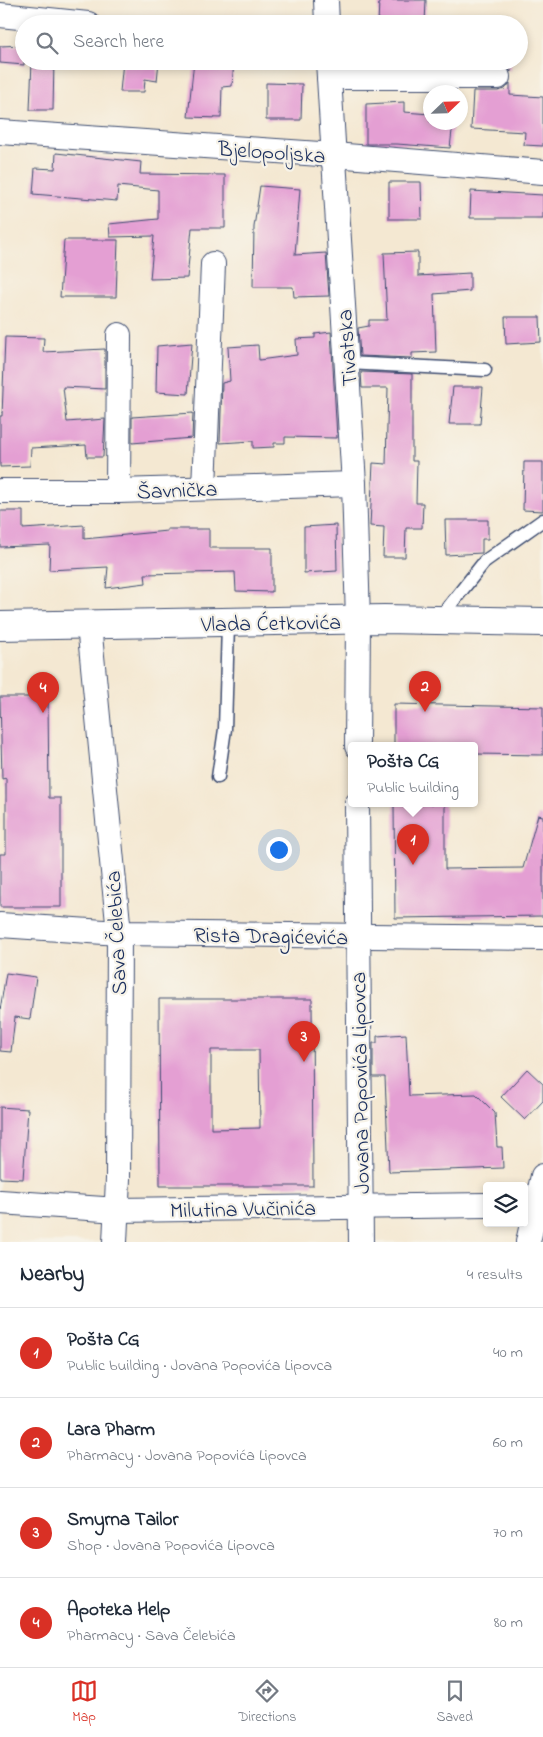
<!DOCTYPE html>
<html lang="en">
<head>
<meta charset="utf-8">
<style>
	:root { --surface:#fff; --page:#f2f2f3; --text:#1f2937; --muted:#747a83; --line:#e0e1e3; --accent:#d93025 }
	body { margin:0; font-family:"Indie Flower",sans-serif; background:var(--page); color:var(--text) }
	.controls { position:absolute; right:15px; bottom:15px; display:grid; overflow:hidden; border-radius:5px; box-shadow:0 2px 8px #0003 }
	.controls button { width:45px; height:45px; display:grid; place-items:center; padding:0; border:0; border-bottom:1px solid var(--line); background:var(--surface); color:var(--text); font:25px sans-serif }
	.compass { position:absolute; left:423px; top:85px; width:45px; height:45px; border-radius:50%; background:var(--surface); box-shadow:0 2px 8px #0003; rotate:67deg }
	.you { position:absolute; left:278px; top:849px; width:18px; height:18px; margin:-12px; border:4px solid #fff; border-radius:50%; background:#1a73e8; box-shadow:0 0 0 8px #1a73e833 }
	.badge { display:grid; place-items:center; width:32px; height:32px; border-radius:50%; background:var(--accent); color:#fff; font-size:16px; font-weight:700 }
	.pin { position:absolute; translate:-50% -41px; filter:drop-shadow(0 1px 2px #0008) }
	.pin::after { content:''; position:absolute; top:26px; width:18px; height:15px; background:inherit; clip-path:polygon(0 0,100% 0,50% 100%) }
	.popup { position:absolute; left:348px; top:742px; width:130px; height:65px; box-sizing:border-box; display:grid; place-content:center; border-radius:5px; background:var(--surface); filter:drop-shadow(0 1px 4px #0005); font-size:16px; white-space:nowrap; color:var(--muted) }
	.popup b { font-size:19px; color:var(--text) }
	.popup::after { content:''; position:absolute; left:50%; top:100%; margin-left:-10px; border:10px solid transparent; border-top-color:var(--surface) }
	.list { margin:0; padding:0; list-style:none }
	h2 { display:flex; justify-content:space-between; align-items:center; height:65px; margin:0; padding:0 20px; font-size:21px }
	h2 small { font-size:16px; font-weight:400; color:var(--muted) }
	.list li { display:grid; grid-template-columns:32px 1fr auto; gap:15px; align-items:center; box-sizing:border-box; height:90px; padding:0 20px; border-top:1px solid var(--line) }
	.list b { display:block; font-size:19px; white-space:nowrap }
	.list p { margin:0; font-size:16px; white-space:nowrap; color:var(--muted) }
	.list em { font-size:16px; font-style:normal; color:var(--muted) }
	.icon { flex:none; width:28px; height:28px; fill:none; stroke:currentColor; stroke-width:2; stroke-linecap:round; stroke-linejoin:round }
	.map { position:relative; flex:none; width:543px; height:1242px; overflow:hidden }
	.search { position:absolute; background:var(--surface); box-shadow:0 2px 8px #0003; left:15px; right:15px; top:15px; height:55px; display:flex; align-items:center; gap:12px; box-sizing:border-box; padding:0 18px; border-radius:28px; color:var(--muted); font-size:19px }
	.sheet { height:425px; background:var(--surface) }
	nav { display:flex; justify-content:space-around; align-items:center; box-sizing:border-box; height:70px; border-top:1px solid var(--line); background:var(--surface); font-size:14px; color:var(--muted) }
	nav a { display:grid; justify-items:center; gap:2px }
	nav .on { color:var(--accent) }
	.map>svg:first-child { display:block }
</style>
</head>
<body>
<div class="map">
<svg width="543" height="1242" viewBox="0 0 543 1242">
	<rect width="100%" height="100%" fill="#f7f3e8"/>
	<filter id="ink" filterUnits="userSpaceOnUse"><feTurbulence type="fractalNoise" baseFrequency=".02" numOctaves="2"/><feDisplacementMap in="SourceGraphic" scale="10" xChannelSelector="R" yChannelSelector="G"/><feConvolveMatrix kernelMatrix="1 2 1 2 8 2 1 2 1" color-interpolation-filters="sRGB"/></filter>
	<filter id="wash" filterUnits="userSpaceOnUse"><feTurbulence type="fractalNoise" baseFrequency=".0096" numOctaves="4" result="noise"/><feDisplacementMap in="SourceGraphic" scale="20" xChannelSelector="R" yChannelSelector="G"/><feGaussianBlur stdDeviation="1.12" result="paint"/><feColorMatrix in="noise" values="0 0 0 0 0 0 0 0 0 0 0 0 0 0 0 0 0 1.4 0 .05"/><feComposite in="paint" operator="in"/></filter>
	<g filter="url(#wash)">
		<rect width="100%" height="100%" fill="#f4e8d2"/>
		<g id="blocks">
			<!-- building -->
			<g fill="#e49fd3" fill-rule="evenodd">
				<polygon points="379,0 426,0 425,24 378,24"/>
				<polygon points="24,45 24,65 0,63 0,46"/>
				<polygon points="32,61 54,61 53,110 30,110"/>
				<polygon points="123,61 159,61 157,81 145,79 144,92 120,92"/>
				<polygon points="194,61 234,61 232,86 222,87 221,118 188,117"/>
				<polygon points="475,61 511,61 511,72 504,65 475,63"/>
				<polygon points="266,83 302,84 301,120 266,120"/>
				<polygon points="510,83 510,95 543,97 543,146 524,145 525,132 471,129 473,91 498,91 505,89"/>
				<polygon points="404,102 404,112 430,114 430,122 453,122 450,148 397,144 366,144 366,104"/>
				<polygon points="56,153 141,162 140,174 225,175 225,228 192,228 187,278 150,279 154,236 110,237 109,224 158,219 158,190 118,186 117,201 33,194 35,168 55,169"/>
				<polygon points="389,182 421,182 422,219 389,219"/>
				<polygon points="260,186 300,189 295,255 326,253 329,296 294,297 293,287 253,287 254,227"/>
				<polygon points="471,191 543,195 543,218 470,218"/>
				<polygon points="64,240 118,240 116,297 60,297"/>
				<polygon points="418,252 418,276 470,273 470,291 434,294 436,352 412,353 412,358 360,356 358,328 369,326 369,320 387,320 384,253"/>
				<polygon points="505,317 540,317 541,342 506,344"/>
				<polygon points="331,332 337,438 285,437 285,443 274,443 274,447 253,448 253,441 220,443 222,383 230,381 228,347 258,345 259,360 297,355 296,339 315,338 315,334"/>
				<polygon points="5,337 44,338 43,352 105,349 105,389 63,387 67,422 105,419 103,457 87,457 86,445 31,448 30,466 0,467 0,416 2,416"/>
				<polygon points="192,343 188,394 156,392 157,346"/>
				<polygon points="361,372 412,374 412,461 417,461 416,503 423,503 422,528 406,528 405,557 383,557 384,527 370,526 373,463 386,464 388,388 362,388"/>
				<polygon points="453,387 483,387 480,424 449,424"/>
				<polygon points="193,413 192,438 132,443 132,417"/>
				<polygon points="524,462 543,462 543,511 523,510"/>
				<polygon points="0,511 23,511 23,529 84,525 84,539 167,531 167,529 209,529 209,548 272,548 272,592 236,591 235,572 145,574 146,583 106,588 108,567 49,570 50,545 0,547"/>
				<polygon points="445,520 488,520 488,539 482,539 482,553 446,555"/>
				<polygon points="336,525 337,571 304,573 304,527"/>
				<polygon points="0,697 48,697 49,798 61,798 61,907 0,907 0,854 6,854 6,778 2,779"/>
				<polygon points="394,704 543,707 543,755 474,754 474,746 394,746"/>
				<polygon points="394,804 445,804 445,869 523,868 538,815 543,816 543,916 395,918"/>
				<polygon points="6,973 36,977 30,1019 15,1017 11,1052 0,1051 0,1010"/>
				<path d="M159,999H312L313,1186H160ZM211,1050H259L260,1128L211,1129Z"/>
				<polygon points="406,1034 409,1096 476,1094 495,1113 497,1147 502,1147 503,1168 389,1172 385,1077 373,1077 373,1043 377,1043 377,1036"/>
				<polygon points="527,1069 543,1084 543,1101 525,1120 501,1097"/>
				<polygon points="0,1107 28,1109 23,1179 0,1178"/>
			</g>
		</g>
	</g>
	<g filter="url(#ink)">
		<use href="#blocks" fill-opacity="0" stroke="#3c4b6f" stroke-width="1"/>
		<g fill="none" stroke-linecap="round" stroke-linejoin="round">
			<!-- service casing -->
			<g stroke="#3c4b6f" stroke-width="15">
				<g id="service">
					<polyline points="347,363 485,370"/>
					<polyline points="439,619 485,561 543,520"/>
					<polyline points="218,777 225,729 228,624"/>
				</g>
			</g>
			<!-- minor casing -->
			<g stroke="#3c4b6f" stroke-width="26">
				<g id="minor">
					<polyline points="326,0 327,24"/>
					<polyline points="0,15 88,24"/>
					<polyline points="328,61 354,484 358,620 357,746"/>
					<polyline points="329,77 498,77"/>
					<polyline points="0,132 334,155 543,172"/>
					<polyline points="204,488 213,264"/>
					<polyline points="0,491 118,491 354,484"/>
					<polyline points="118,491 119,335"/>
					<polyline points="89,625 119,933 118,1179 115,1242"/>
					<polyline points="357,804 361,1242"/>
					<polyline points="0,925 119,933 543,938"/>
					<polyline points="0,1202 118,1210 487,1205"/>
					<polyline points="528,1242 543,1176"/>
				</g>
			</g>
			<!-- tertiary casing -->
			<g stroke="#3c4b6f" stroke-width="30">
				<polyline id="tertiary" points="0,626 384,619 543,622"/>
			</g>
			<!-- service -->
			<use href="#service" stroke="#fff" stroke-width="12"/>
			<!-- minor -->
			<use href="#minor" stroke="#fff" stroke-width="24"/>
			<!-- tertiary -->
			<use href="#tertiary" stroke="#fff" stroke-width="28"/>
		</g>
	</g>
	<g text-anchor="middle" stroke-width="4.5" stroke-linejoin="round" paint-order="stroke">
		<!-- street labels -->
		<g font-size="22" fill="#1b2f5e" stroke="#f7f3e8">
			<text transform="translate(272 151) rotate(4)" y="8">Bjelopoljska</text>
			<text transform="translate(346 348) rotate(-94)" y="8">Tivatska</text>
			<text transform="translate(177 489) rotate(-2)" y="8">Šavnička</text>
			<text transform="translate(271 622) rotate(-1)" y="8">Vlada Ćetkovića</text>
			<text transform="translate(115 933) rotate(-93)" y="8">Sava Čelebića</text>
			<text transform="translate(271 935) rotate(1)" y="8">Rista Dragićevića</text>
			<text transform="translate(359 1083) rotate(-91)" y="8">Jovana Popovića Lipovca</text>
			<text transform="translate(243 1208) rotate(-1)" y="8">Milutina Vučinića</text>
		</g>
	</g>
</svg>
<div class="controls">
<button><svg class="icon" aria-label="layers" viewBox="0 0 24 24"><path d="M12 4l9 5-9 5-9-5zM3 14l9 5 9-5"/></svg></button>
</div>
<svg class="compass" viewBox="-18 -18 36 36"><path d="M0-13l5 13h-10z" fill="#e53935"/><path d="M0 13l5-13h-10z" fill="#747a83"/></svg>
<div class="you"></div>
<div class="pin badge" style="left:413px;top:865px">1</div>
<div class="popup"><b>Pošta CG</b>Public building</div>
<div class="pin badge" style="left:425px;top:712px">2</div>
<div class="pin badge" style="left:304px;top:1062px">3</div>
<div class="pin badge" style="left:43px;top:713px">4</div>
<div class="search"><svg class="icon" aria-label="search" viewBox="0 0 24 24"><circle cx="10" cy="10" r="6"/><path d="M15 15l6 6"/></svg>Search here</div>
</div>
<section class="sheet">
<h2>Nearby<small>4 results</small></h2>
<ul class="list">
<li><span class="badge">1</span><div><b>Pošta CG</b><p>Public building · Jovana Popovića Lipovca</p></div><em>40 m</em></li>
<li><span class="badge">2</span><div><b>Lara Pharm</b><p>Pharmacy · Jovana Popovića Lipovca</p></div><em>60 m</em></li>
<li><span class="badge">3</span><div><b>Smyrna Tailor</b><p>Shop · Jovana Popovića Lipovca</p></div><em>70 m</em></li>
<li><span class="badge">4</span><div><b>Apoteka Help</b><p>Pharmacy · Sava Čelebića</p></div><em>80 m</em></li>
</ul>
</section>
<nav>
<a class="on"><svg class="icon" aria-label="map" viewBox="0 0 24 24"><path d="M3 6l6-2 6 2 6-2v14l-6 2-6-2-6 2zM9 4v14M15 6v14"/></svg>Map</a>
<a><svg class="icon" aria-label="directions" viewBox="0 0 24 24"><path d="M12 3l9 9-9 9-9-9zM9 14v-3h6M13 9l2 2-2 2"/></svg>Directions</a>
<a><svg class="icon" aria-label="saved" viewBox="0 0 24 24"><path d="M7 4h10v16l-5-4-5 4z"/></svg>Saved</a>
</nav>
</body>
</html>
